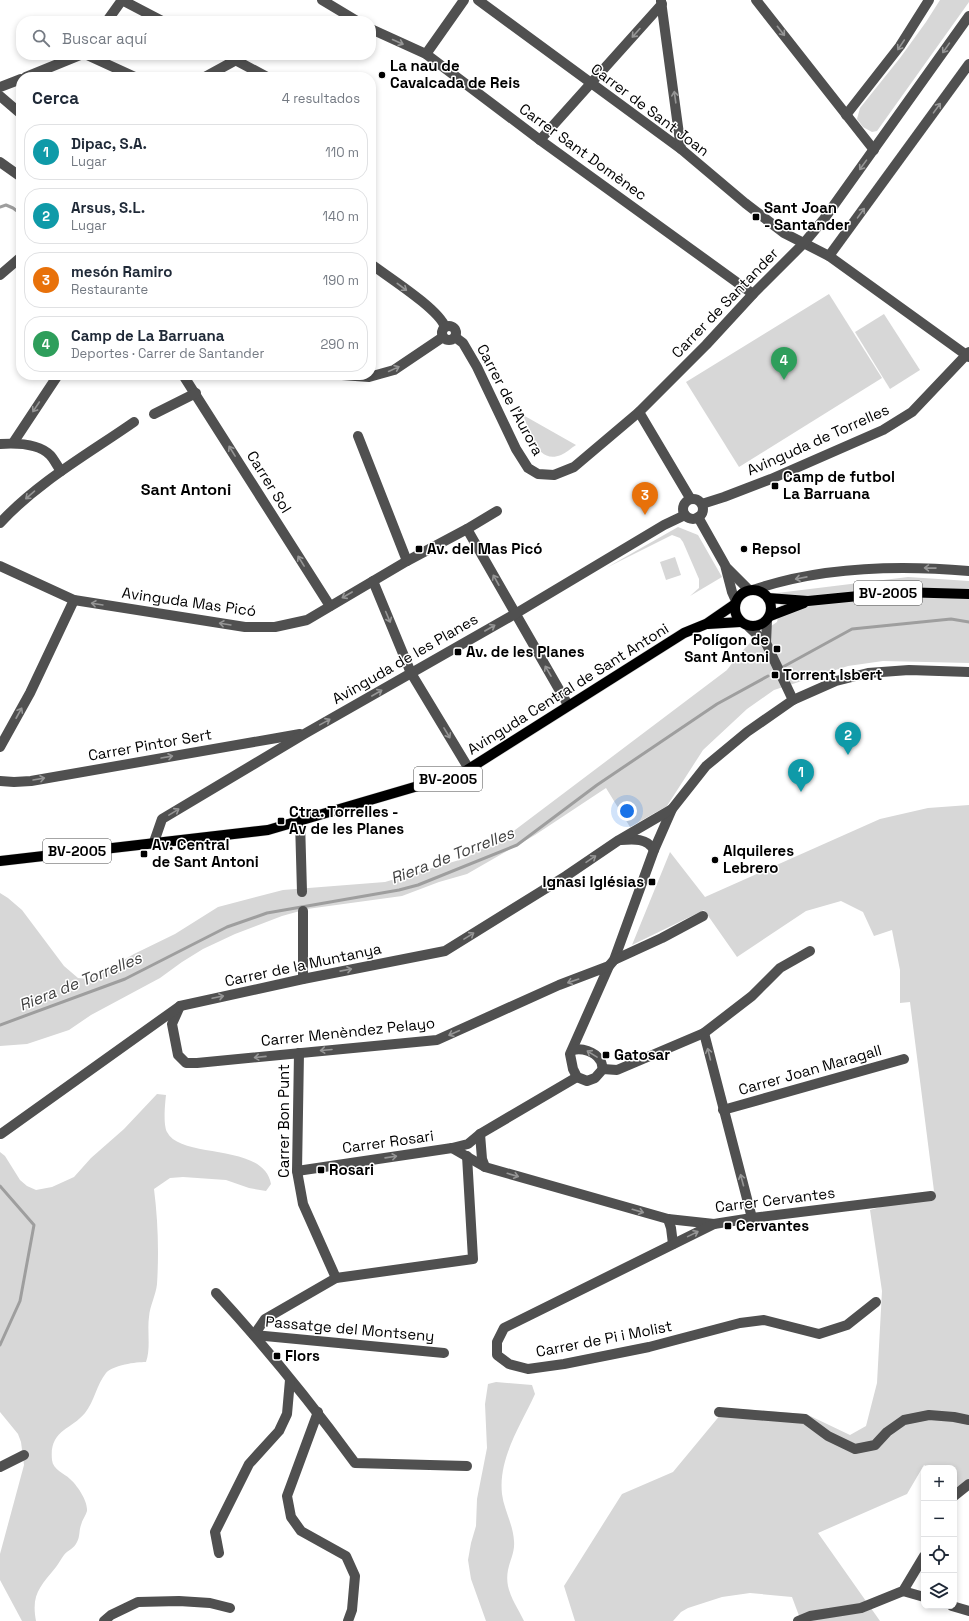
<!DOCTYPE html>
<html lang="es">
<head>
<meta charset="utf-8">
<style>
	:root { --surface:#fff; --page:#f6f6f7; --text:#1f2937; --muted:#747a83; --line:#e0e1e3; --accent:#7c3aed }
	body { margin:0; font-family:"Space Grotesk",sans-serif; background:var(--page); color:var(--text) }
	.controls { position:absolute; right:12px; bottom:12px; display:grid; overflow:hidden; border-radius:8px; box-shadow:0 2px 6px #0003 }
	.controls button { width:36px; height:36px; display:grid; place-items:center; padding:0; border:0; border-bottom:1px solid var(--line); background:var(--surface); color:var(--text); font:20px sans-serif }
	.you { position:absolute; left:627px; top:811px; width:14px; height:14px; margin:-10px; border:3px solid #fff; border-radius:50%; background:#1a73e8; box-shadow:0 0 0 6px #1a73e833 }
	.badge { display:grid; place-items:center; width:26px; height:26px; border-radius:50%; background:var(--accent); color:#fff; font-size:13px; font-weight:700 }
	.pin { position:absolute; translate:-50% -33px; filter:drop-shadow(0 1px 2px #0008) }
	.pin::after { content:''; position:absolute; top:21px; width:14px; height:12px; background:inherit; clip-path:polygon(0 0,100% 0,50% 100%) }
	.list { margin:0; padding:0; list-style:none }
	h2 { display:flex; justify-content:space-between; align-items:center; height:52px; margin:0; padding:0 16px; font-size:17px }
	h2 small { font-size:13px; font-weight:400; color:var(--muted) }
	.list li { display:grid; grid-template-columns:26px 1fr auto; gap:12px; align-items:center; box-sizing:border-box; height:56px; margin:0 8px 8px; padding:0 8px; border:1px solid var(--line); border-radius:16px }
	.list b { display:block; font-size:15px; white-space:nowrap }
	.list p { margin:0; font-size:13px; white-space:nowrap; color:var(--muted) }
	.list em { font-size:13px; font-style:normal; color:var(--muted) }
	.icon { flex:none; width:22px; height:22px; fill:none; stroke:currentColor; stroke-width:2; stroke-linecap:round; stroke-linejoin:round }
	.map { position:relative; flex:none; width:969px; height:1621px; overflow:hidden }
	.search { position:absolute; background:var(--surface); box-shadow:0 2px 6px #0003; left:16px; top:16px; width:360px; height:44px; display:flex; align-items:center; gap:10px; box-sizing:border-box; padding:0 14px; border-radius:16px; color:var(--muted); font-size:15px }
	.panel { position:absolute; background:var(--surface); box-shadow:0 2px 6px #0003; left:16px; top:72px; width:360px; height:308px; border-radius:16px }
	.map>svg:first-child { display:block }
</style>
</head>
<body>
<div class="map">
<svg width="969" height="1621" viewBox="0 0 969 1621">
	<rect width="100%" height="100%" fill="#fff"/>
	<!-- green -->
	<g fill="#d7d7d7">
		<polygon points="940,0 969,0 969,2 877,131 872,132 863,127 857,119 860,108 900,58 926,22"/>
		<polygon points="829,294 882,378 739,467 686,382"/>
		<polygon points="884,314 920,370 890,389 855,332"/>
		<path d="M523,415L576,445C571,448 566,453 561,455C537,465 530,431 523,415Z"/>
		<polygon points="678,527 698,535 722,577 690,596 699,588 699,579 683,542 680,538 672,535 606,568"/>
		<polygon points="675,557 681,575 666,580 660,562"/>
		<path d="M908,577L969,581V663L883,661L848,666L774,690L747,709L703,750L667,806L630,827L606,788L535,835L467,874L439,882L402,896L307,909L282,916L235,934L203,949L182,962L160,978L91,1015L69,1030L27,1044L0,1046V893L8,898L22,910L64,966L78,978L87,979L96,977L134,954L175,934L218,907L283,890L385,882L466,858L515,830L727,670C742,650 755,636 777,622L781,607L777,593Z"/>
		<polygon points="969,805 969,1481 958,1487 954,1484 954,1468 929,1468 924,1465 907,1494 818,1533 880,1621 801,1621 792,1597 750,1593 722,1597 688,1608 681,1612 673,1621 575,1621 564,1586 622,1494 673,1472 726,1408 806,1414 850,1435 866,1426 877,1383 882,1291 870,1210 934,1191 910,1002 900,1003 900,970 892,930 874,936 863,912 841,901 806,911 737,957 704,910 632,945 670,852 705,897 880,819 928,808"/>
		<path d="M157,1094L166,1095C165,1104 163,1124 167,1132C181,1160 264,1142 271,1184L266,1191L249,1188L226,1180L183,1177L170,1178L154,1189C158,1220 159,1253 157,1284C156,1295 150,1305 149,1317C147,1331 151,1348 146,1362C136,1362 113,1365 106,1373C97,1384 94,1402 85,1413C71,1430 49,1430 52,1460C53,1470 64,1473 70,1479C77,1485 88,1501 87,1511C86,1515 82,1520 81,1525C79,1530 80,1537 77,1542C74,1549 68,1550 64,1555C61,1559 59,1563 56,1567C40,1587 31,1594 36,1621H22L0,1580V1554L24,1465L21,1442L18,1434L0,1412V1152L5,1156L20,1180L27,1186L36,1190L52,1187L74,1177L91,1158L124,1129Z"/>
		<path d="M496,1382L532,1385L535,1394C521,1425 498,1458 502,1494C504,1510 513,1524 514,1541C515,1552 510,1560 508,1570C504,1590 516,1604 524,1621H486L471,1579L468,1560L471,1543L476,1526L477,1499L487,1448L485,1404L488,1384Z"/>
	</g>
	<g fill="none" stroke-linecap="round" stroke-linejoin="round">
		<!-- stream -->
		<g stroke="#9e9e9e" stroke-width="3">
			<polyline points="0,207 6,205 13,208 21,214"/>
			<polyline points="781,668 852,629 951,619 969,622"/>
			<polyline points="0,1025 125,979 227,927 267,913 399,890 418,885 517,845 597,785 717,704 768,676"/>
			<polyline points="0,1186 34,1225 20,1301 0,1345"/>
		</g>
		<!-- major casing -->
		<g stroke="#dbdbdb" stroke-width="11">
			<g id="major">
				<circle cx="753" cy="608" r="18"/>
				<polyline points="768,598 808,601 899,592 969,594"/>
				<polyline points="770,616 804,603"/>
				<polyline points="708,624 740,622"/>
				<polyline points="0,861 268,830 418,786 456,777 684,633 706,624 735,604"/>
			</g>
		</g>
		<!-- minor -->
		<g stroke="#505050" stroke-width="10">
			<polyline points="122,0 162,21"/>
			<polyline points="322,0 357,21"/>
			<polyline points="478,0 681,149 745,203 784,233 829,256 969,357"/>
			<polyline points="756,0 874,150"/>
			<polyline points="661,1 681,149"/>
			<polyline points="107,21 122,0"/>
			<polyline points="371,29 426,54 540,140 753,294"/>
			<polyline points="426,54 464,0"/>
			<polyline points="87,55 135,77"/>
			<polyline points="226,55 267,77"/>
			<polyline points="26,77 80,55"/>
			<polyline points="205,77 236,60"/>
			<polyline points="0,87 21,79"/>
			<polyline points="0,96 21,114"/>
			<polyline points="846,115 900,46 929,0"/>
			<polyline points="540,140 662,4"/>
			<polyline points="0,162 21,177"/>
			<polyline points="829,256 969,64"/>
			<path d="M371,264C388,277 439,309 445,327"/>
			<polyline points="0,275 21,257"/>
			<circle cx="449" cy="333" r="7"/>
			<polyline points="455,337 463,343 477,367 516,449 528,468 538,474 554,475 574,467 639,412 706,345 753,294 804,243 824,219 969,16"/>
			<polyline points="183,375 330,606"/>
			<polyline points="342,375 369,377 394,370 443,337"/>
			<polyline points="639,412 690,498"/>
			<polyline points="154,414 196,393"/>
			<polyline points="358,436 407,561"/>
			<polyline points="13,443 58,375"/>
			<path d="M0,444C15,443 38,443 50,455C54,459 57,466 61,471"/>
			<circle cx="693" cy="509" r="10"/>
			<polyline points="702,504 724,497 771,479 883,430 912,412 969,352"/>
			<polyline points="698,517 725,565 732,592 736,601"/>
			<path d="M0,523C38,482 88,454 134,422"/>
			<polyline points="467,529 568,705"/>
			<polyline points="0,566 74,600 245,627 275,627 307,620 407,561 467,529 497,511"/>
			<polyline points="726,567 749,590"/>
			<polyline points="373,581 411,673 469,769"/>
			<path d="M753,590C820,567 899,565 969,571"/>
			<polyline points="749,627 766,643 793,700"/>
			<polyline points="766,643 767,620"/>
			<polyline points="0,747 30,693 74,600"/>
			<polyline points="0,781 14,782 31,781 300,734"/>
			<polyline points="300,821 302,892"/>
			<path d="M621,840C634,839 647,838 654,850"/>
			<polyline points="154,842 162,819 306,733 515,614 664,525 685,515"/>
			<polyline points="810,951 780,968 752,996 704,1033 617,1070 603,1069 595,1078 587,1081 577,1077 573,1069 570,1054 609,966 614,960 654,850 672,809 706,766 747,732 793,700 836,681 868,673 909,670 969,672"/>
			<polyline points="614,960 662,938 703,916"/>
			<polyline points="303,979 303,911"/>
			<polyline points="180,1006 172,1024 178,1055 186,1063 197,1063 437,1040 559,985 609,966"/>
			<polyline points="704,1033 752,1218"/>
			<path d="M573,1050C582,1048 594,1051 600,1060C602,1062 602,1067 603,1069"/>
			<polyline points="299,1053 297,1171 303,1204 336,1278"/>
			<polyline points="723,1110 904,1059"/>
			<polyline points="1,1134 180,1006 303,979 445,951 566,876 619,840 672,809"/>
			<polyline points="480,1134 482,1159 485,1167"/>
			<polyline points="452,1148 485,1167 668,1219 714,1224 752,1218 931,1196"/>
			<polyline points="297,1171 452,1148 468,1144 480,1134 577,1077"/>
			<polyline points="668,1219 671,1228 673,1244"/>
			<polyline points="714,1224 504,1328 497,1342 497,1355 509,1364 528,1369 564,1364 649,1347 740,1323 764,1320 819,1334 847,1325 876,1302"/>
			<path d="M216,1293C266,1347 312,1404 355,1463L467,1466"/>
			<polyline points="254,1335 265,1319 336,1278 473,1259 467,1156"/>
			<polyline points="254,1335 444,1353"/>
			<polyline points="318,1412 287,1496 291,1517 301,1531 346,1556 355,1576 352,1610 348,1621"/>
			<polyline points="719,1412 805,1419 828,1436 855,1449 875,1445 887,1432 904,1420 929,1415 954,1417 969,1420"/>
			<polyline points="0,1467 24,1455"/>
			<polyline points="954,1496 969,1484"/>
			<polyline points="219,1553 215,1532 249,1464 279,1431 287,1414 290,1380"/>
			<polyline points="903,1591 924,1597"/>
			<polyline points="952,1606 969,1611"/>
			<polyline points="104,1621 111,1615 138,1602 179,1601 210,1603 230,1608"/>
			<polyline points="798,1621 810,1616 861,1608 903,1591 924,1556"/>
		</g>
		<!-- major -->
		<use href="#major" stroke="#000" stroke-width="10"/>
	</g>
	<!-- one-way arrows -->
	<defs><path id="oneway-shaft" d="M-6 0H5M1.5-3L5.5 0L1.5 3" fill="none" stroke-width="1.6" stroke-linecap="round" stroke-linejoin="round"/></defs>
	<g stroke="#969696">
		<use href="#oneway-shaft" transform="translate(781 31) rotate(52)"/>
		<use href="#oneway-shaft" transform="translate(636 33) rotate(132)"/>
		<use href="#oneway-shaft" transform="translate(398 42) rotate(24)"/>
		<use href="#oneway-shaft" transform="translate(901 45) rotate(124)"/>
		<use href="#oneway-shaft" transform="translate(946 48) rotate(125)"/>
		<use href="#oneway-shaft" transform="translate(675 97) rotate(-98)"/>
		<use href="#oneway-shaft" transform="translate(937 108) rotate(-54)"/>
		<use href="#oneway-shaft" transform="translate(863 165) rotate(126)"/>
		<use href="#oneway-shaft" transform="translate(861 213) rotate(-54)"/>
		<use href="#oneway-shaft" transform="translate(402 287) rotate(37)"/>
		<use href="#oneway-shaft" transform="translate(394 369) rotate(-25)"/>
		<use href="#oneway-shaft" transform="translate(36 407) rotate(124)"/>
		<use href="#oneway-shaft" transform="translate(232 451) rotate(-122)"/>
		<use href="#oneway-shaft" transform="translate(30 495) rotate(139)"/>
		<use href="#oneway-shaft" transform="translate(301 561) rotate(-122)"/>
		<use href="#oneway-shaft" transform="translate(930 568) rotate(-179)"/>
		<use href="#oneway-shaft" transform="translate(801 578) rotate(169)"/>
		<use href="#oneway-shaft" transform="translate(496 580) rotate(-119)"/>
		<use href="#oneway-shaft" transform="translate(347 595) rotate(150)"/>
		<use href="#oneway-shaft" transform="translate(97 604) rotate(-171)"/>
		<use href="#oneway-shaft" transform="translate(388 617) rotate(67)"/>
		<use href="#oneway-shaft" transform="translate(225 624) rotate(-171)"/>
		<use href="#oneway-shaft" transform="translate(490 628) rotate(-30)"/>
		<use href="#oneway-shaft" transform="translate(548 671) rotate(-120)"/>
		<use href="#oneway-shaft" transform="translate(377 693) rotate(-30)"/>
		<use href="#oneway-shaft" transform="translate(19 713) rotate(-61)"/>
		<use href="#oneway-shaft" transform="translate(325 722) rotate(-29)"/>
		<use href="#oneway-shaft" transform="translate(447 733) rotate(59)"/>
		<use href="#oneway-shaft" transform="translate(167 757) rotate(-10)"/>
		<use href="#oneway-shaft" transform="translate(39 779) rotate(-10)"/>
		<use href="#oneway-shaft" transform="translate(174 812) rotate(-31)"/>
		<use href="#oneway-shaft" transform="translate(591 859) rotate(-34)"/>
		<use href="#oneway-shaft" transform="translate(469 936) rotate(-32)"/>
		<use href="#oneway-shaft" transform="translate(346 970) rotate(-11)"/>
		<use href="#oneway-shaft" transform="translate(573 981) rotate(161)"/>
		<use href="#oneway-shaft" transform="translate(218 997) rotate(-12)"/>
		<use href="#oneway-shaft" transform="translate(454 1033) rotate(156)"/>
		<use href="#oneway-shaft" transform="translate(326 1050) rotate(175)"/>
		<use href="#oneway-shaft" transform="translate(592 1054) rotate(-148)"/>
		<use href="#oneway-shaft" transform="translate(709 1054) rotate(-104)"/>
		<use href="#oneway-shaft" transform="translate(260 1057) rotate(174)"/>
		<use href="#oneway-shaft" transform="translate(391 1157) rotate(-8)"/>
		<use href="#oneway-shaft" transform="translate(513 1175) rotate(16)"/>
		<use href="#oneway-shaft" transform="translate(742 1180) rotate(-105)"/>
		<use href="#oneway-shaft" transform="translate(638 1211) rotate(16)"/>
		<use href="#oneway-shaft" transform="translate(693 1234) rotate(-26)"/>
	</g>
	<!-- markers -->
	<g fill="#000" stroke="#fff" stroke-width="1.5">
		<circle cx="382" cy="75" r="4"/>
		<rect x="752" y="213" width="8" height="8" rx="2"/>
		<rect x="771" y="482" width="8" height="8" rx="2"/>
		<rect x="415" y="545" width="8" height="8" rx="2"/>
		<circle cx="744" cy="549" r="4"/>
		<rect x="773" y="645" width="8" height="8" rx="2"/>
		<rect x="454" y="648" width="8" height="8" rx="2"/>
		<rect x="771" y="671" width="8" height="8" rx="2"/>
		<rect x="277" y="817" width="8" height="8" rx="2"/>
		<rect x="140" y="850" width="8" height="8" rx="2"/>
		<circle cx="715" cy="860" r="4"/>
		<rect x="648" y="878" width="8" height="8" rx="2"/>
		<rect x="602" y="1051" width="8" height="8" rx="2"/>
		<rect x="317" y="1166" width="8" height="8" rx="2"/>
		<rect x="724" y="1222" width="8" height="8" rx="2"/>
		<rect x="273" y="1352" width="8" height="8" rx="2"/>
	</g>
	<g text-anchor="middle" stroke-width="3" stroke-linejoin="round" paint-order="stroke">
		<!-- shield labels -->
		<g fill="#fff" stroke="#4c4c4c" stroke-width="1">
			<rect x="854" y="581" width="68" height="24" rx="3"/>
			<rect x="414" y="767" width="68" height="24" rx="3"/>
			<rect x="43" y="839" width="68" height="24" rx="3"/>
		</g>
		<g font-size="14" font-weight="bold" fill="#000">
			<text x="888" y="598">BV-2005</text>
			<text x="448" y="784">BV-2005</text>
			<text x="77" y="856">BV-2005</text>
		</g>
		<!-- poi labels -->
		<g font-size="15" font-weight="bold" fill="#000" stroke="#fff" text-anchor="start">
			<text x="390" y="71">La nau de<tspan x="390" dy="17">Cavalcada de Reis</tspan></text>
			<text x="764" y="213">Sant Joan<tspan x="764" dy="17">- Santander</tspan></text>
			<text x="783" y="482">Camp de futbol<tspan x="783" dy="17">La Barruana</tspan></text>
			<text x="427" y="554">Av. del Mas Picó</text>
			<text x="752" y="554">Repsol</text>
			<text x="769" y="645" text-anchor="end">Polígon de<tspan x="769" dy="17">Sant Antoni</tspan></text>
			<text x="466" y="657">Av. de les Planes</text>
			<text x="783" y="680">Torrent Isbert</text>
			<text x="289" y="817">Ctra. Torrelles -<tspan x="289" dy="17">Av de les Planes</tspan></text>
			<text x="152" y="850">Av. Central<tspan x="152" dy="17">de Sant Antoni</tspan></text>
			<text x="723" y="856">Alquileres<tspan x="723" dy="17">Lebrero</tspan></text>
			<text x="644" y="887" text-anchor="end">Ignasi Iglésias</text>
			<text x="614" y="1060">Gatosar</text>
			<text x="329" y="1175">Rosari</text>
			<text x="736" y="1231">Cervantes</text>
			<text x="285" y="1361">Flors</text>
		</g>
		<!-- street labels -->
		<g font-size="15" fill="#000" stroke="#fff">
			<text transform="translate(650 110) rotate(37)" y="5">Carrer de Sant Joan</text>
			<text transform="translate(583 152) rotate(36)" y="5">Carrer Sant Domènec</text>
			<text transform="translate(725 303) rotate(-46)" y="5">Carrer de Santander</text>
			<text transform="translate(510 400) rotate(62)" y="5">Carrer de l'Aurora</text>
			<text transform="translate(818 440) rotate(-24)" y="5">Avinguda de Torrelles</text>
			<text transform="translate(269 482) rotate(58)" y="5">Carrer Sol</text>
			<text transform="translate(189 602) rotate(8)" y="5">Avinguda Mas Picó</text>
			<text transform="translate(405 659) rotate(-30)" y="5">Avinguda de les Planes</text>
			<text transform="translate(568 689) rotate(-32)" y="5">Avinguda Central de Sant Antoni</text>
			<text transform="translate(150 745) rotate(-10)" y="5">Carrer Pintor Sert</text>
			<text transform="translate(303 965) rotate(-12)" y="5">Carrer de la Muntanya</text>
			<text transform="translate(348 1032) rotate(-6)" y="5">Carrer Menèndez Pelayo</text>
			<text transform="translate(810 1070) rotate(-16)" y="5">Carrer Joan Maragall</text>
			<text transform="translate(284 1121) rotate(-90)" y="5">Carrer Bon Punt</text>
			<text transform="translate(388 1142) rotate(-8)" y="5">Carrer Rosari</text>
			<text transform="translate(775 1200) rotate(-7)" y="5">Carrer Cervantes</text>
			<text transform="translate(350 1329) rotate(5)" y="5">Passatge del Montseny</text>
			<text transform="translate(604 1339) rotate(-11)" y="5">Carrer de Pi i Molist</text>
		</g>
		<!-- neighbourhood labels -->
		<g font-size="16" font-weight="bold" fill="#000" stroke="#fff">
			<text x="186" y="495">Sant Antoni</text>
		</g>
		<!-- water labels -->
		<g font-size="16" font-style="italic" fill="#3f3f3f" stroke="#fff">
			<text transform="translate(452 855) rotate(-21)" y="6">Riera de Torrelles</text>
			<text transform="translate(80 981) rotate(-22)" y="6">Riera de Torrelles</text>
		</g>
	</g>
</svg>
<div class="controls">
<button>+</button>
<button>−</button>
<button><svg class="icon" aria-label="locate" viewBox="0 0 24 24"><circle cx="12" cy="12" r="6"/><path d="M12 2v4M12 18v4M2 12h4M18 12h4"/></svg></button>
<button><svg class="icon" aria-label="layers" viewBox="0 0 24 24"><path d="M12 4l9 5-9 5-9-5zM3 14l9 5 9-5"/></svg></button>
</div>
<div class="you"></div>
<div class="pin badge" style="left:801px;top:792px;background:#0f9aa8">1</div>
<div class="pin badge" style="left:848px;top:755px;background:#0f9aa8">2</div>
<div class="pin badge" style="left:645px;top:515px;background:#e8710a">3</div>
<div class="pin badge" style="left:784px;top:380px;background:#2e9e5b">4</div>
<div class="search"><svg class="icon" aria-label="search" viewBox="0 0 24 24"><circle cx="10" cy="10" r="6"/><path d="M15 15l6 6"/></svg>Buscar aquí</div>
<section class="panel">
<h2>Cerca<small>4 resultados</small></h2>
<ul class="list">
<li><span class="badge" style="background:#0f9aa8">1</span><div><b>Dipac, S.A.</b><p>Lugar</p></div><em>110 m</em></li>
<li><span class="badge" style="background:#0f9aa8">2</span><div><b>Arsus, S.L.</b><p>Lugar</p></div><em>140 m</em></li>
<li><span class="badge" style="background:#e8710a">3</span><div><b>mesón Ramiro</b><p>Restaurante</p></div><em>190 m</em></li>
<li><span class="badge" style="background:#2e9e5b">4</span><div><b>Camp de La Barruana</b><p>Deportes · Carrer de Santander</p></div><em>290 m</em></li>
</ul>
</section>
</div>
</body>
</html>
